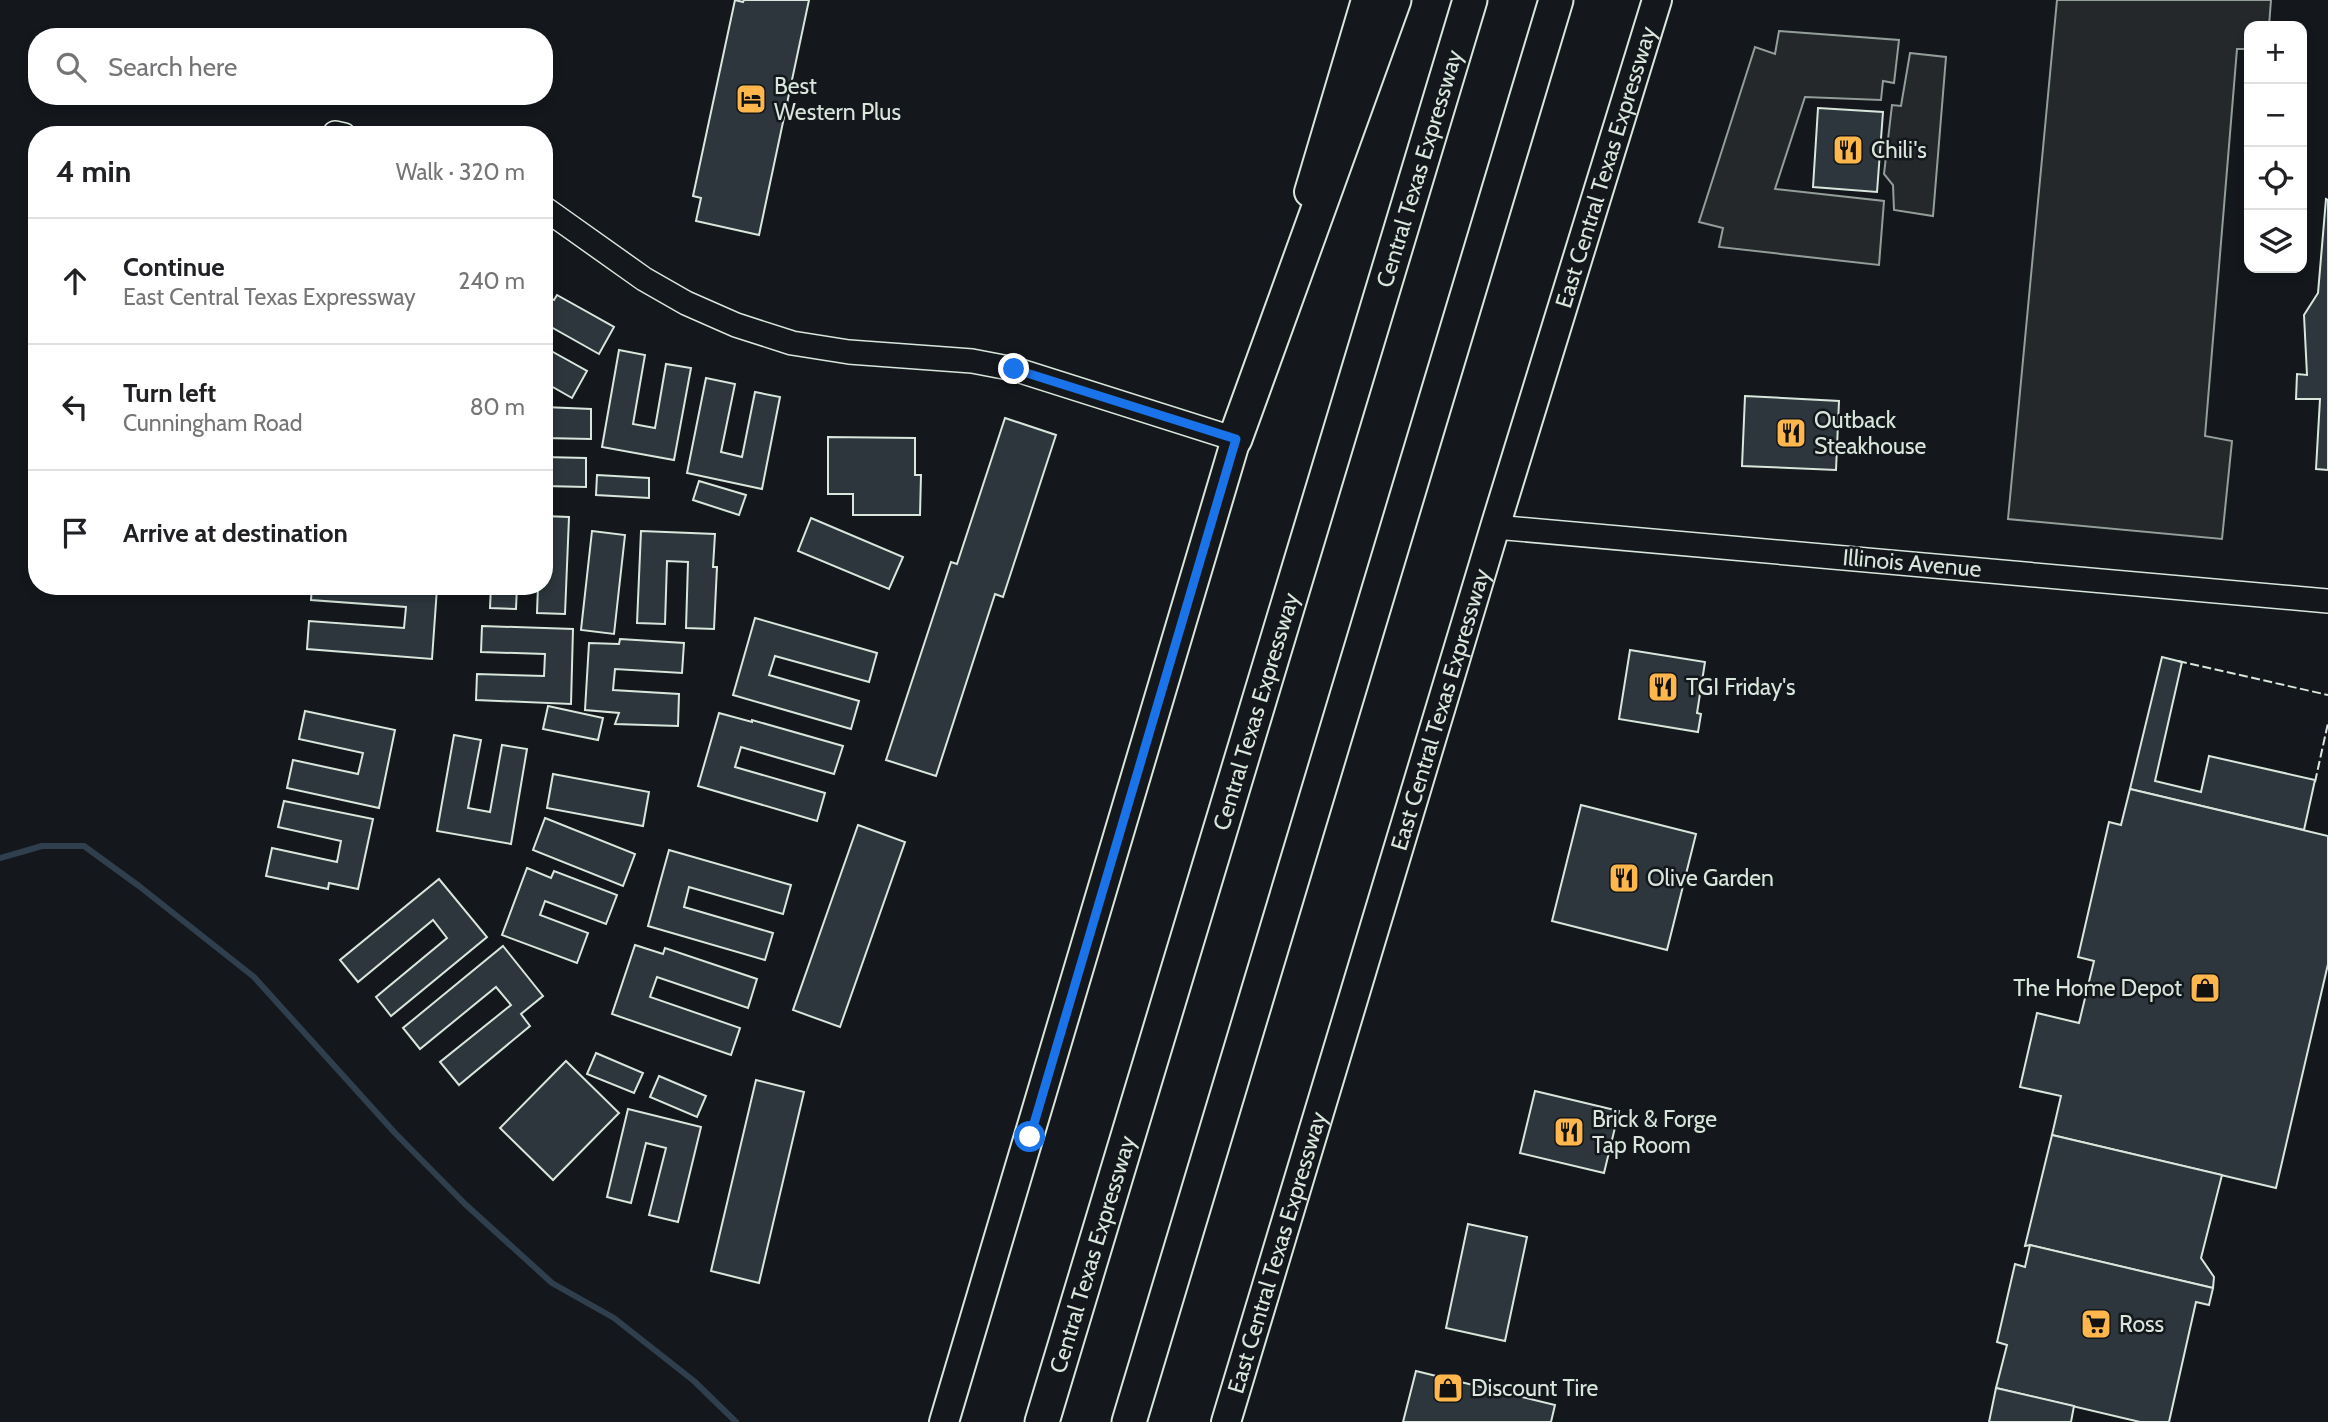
<!DOCTYPE html>
<html lang="en">
<head>
<meta charset="utf-8">
<style>
	:root { --surface:#fff; --page:#f6f6f6; --text:#202124; --muted:#757577; --line:#e0e0e0 }
	body { margin:0; font-family:Cabin,sans-serif; background:var(--page); color:var(--text) }
	.controls { position:absolute; right:21px; top:21px; display:grid; overflow:hidden; border-radius:14px; box-shadow:0 4px 10px #0003 }
	.controls button { width:63px; height:63px; display:grid; place-items:center; padding:0; border:0; border-bottom:2px solid var(--line); background:var(--surface); color:var(--text); font:35px sans-serif }
	.stop { position:absolute; width:21px; height:21px; margin:-16px; border:5px solid #1a73e8; border-radius:50%; background:#fff }
	.stop.end { background:#1a73e8; border-color:#fff; box-shadow:0 2px 7px #0008 }
	.list { margin:0; padding:0; list-style:none }
	h2 { display:flex; justify-content:space-between; align-items:center; height:91px; margin:0; padding:0 28px; font-size:30px }
	h2 small { font-size:23px; font-weight:400; color:var(--muted) }
	.list li { display:grid; grid-template-columns:46px 1fr auto; gap:21px; align-items:center; box-sizing:border-box; height:126px; padding:0 28px; border-top:2px solid var(--line) }
	.list b { display:block; font-size:26px; white-space:nowrap }
	.list p { margin:0; font-size:23px; white-space:nowrap; color:var(--muted) }
	.list em { font-size:23px; font-style:normal; color:var(--muted) }
	.icon { flex:none; width:38px; height:38px; fill:none; stroke:currentColor; stroke-width:2; stroke-linecap:round; stroke-linejoin:round }
	.map { position:relative; flex:none; width:2328px; height:1422px; overflow:hidden }
	.search { position:absolute; background:var(--surface); box-shadow:0 4px 10px #0003; left:28px; top:28px; width:525px; height:77px; display:flex; align-items:center; gap:18px; box-sizing:border-box; padding:0 24px; border-radius:28px; color:var(--muted); font-size:26px }
	.panel { position:absolute; background:var(--surface); box-shadow:0 4px 10px #0003; left:28px; top:126px; width:525px; height:469px; border-radius:28px }
	.map>svg:first-child { display:block }
</style>
</head>
<body>
<div class="map">
<svg width="2328" height="1422" viewBox="0 0 2328 1422">
	<rect width="100%" height="100%" fill="#14181c"/>
	<!-- parking -->
	<g fill="#24282b" stroke="#939e99" stroke-width="2">
		<polygon points="2057,0 2271,0 2269,26 2249,26 2249,49 2237,49 2205,436 2232,441 2222,539 2008,519"/>
		<polygon points="1779,31 1899,40 1894,83 1883,81 1881,100 1805,97 1775,189 1884,201 1879,265 1719,247 1723,228 1699,222 1755,47 1775,54"/>
		<polygon points="1910,53 1946,57 1933,216 1894,210 1893,185 1884,174 1892,105 1901,106"/>
	</g>
	<g fill="none" stroke-linecap="round" stroke-linejoin="round">
		<!-- stream -->
		<polyline stroke="#2f3f4d" stroke-width="6" points="0,858 42,846 84,846 139,886 254,977 395,1133 465,1204 552,1283 614,1318 694,1381 736,1422"/>
	</g>
	<!-- building -->
	<g fill="#2c363c" stroke="#d8e6dc" stroke-width="2">
		<polygon points="735,0 743,2 744,0 809,0 759,235 696,221 701,198 693,196"/>
		<polygon points="1818,108 1883,112 1877,192 1813,187"/>
		<polygon points="2326,199 2328,200 2328,470 2316,469 2320,399 2296,399 2297,374 2307,375 2304,315 2318,293"/>
		<polygon points="544,294 554,300 557,295 614,327 599,354 544,323"/>
		<polygon points="544,347 587,371 572,398 544,382"/>
		<polygon points="619,350 645,355 633,424 655,428 666,364 691,368 674,460 602,447"/>
		<polygon points="706,378 735,384 721,452 742,457 755,392 780,397 762,489 687,473"/>
		<polygon points="1745,396 1839,401 1836,470 1742,466"/>
		<polygon points="544,407 591,409 591,439 544,438"/>
		<polygon points="1005,418 1056,435 1003,597 995,594 936,776 886,760 951,562 957,564"/>
		<polygon points="828,437 915,438 915,475 921,475 920,515 853,515 853,494 828,494"/>
		<polygon points="544,457 586,458 586,487 544,486"/>
		<polygon points="597,475 649,478 649,498 596,495"/>
		<polygon points="699,481 746,495 739,515 693,500"/>
		<polygon points="544,516 569,517 565,614 537,613 538,586 544,586"/>
		<polygon points="811,518 903,557 889,589 798,551"/>
		<polygon points="592,531 625,535 614,634 581,630"/>
		<polygon points="641,531 715,534 713,567 717,567 714,629 686,628 688,562 667,561 665,624 637,623"/>
		<polygon points="312,586 437,588 432,659 307,649 309,621 404,628 406,607 311,600"/>
		<polygon points="491,586 517,586 516,609 490,608"/>
		<polygon points="755,618 877,653 869,682 775,656 769,675 859,701 851,729 733,695"/>
		<polygon points="482,626 573,629 571,704 476,700 477,674 544,676 545,654 481,652"/>
		<polygon points="620,639 684,643 682,673 615,669 613,690 679,694 678,726 615,724 619,713 585,710 589,643 619,644"/>
		<polygon points="1630,650 1705,662 1697,713 1701,714 1698,732 1619,719"/>
		<polygon points="2162,657 2182,662 2155,781 2201,792 2209,756 2315,780 2304,830 2130,789"/>
		<polygon points="548,706 603,718 598,740 543,729"/>
		<polygon points="305,711 395,730 379,808 287,788 293,760 358,774 363,753 299,739"/>
		<polygon points="719,713 752,722 752,720 843,746 834,774 741,747 735,767 825,793 817,821 698,786"/>
		<polygon points="454,735 481,740 468,808 490,812 502,745 527,749 511,844 437,831"/>
		<polygon points="553,774 649,792 643,826 547,808"/>
		<polygon points="2130,789 2328,836 2328,964 2276,1188 2052,1135 2061,1096 2020,1087 2037,1013 2079,1023 2094,961 2078,957 2109,822 2121,825"/>
		<polygon points="284,801 373,819 358,889 329,883 328,889 266,876 272,848 337,862 341,841 278,827"/>
		<polygon points="1581,805 1696,834 1667,950 1552,921"/>
		<polygon points="545,818 635,854 623,886 533,850"/>
		<polygon points="858,825 905,842 840,1027 793,1010"/>
		<polygon points="669,850 791,885 783,914 689,887 684,907 773,933 765,960 648,926"/>
		<polygon points="527,868 551,878 554,871 617,895 606,924 545,901 540,915 588,933 577,963 502,935"/>
		<polygon points="439,879 487,937 391,1016 376,997 447,938 433,920 358,982 340,960"/>
		<polygon points="635,945 663,954 665,948 757,979 748,1008 657,977 650,997 740,1028 731,1055 612,1014"/>
		<polygon points="503,946 543,996 521,1014 530,1026 459,1085 440,1062 511,1005 496,987 420,1049 403,1028"/>
		<polygon points="596,1053 643,1073 634,1093 587,1074"/>
		<polygon points="566,1061 619,1113 553,1180 500,1128"/>
		<polygon points="659,1076 706,1096 697,1117 650,1097"/>
		<polygon points="756,1080 804,1092 759,1283 711,1271"/>
		<polygon points="1535,1091 1619,1111 1604,1173 1520,1153"/>
		<polygon points="628,1109 701,1127 678,1222 649,1215 666,1148 646,1143 631,1203 607,1197"/>
		<polygon points="2052,1135 2222,1175 2201,1258 2214,1277 2213,1288 2030,1245 2025,1246"/>
		<polygon points="1468,1224 1527,1237 1505,1341 1446,1328"/>
		<polygon points="2030,1245 2213,1288 2209,1305 2196,1302 2169,1422 2140,1422 1996,1388 2007,1345 1997,1342 2015,1264 2025,1267"/>
		<polygon points="1416,1371 1555,1405 1551,1422 1403,1422"/>
		<polygon points="1996,1388 2074,1406 2071,1422 1989,1422"/>
	</g>
	<g fill="none" stroke-linecap="round" stroke-linejoin="round">
		<!-- minor casing -->
		<g stroke="#d8e6dc" stroke-width="26">
			<g id="minor">
				<polyline points="335,133 344,135"/>
				<polyline points="544,208 644,279 686,303 736,325 792,343 849,352 972,361 1014,369 1235,439"/>
				<polyline points="1495,527 2328,601"/>
			</g>
		</g>
		<!-- major casing -->
		<g stroke="#d8e6dc" stroke-width="32">
			<g id="major">
				<polyline points="1309,192 1366,0"/>
				<polyline points="944,1422 1242,419"/>
				<path id="s1" d="M1226,1422L1495,527L1657,0"/>
			</g>
		</g>
		<!-- highway casing -->
		<g stroke="#d8e6dc" stroke-width="37">
			<g id="highway">
				<polyline points="1235,439 1394,0"/>
				<path id="s2" d="M1042,1422L1470,0"/>
				<polyline points="1129,1422 1556,0"/>
			</g>
		</g>
		<!-- minor -->
		<use href="#minor" stroke="#14181c" stroke-width="23"/>
		<!-- major -->
		<use href="#major" stroke="#14181c" stroke-width="28"/>
		<!-- highway -->
		<use href="#highway" stroke="#14181c" stroke-width="33"/>
		<!-- fence -->
		<g stroke="#d8e6dc" stroke-width="2" stroke-dasharray="9 3.5" stroke-linecap="butt">
			<polyline points="2178,661 2328,695"/>
			<polyline points="2315,782 2328,723"/>
		</g>
	</g>
	<g fill="none" stroke-linecap="round" stroke-linejoin="round">
		<!-- route -->
		<polyline stroke="#1a73e8" stroke-width="9" points="1014,369 1236,439 1030,1137"/>
	</g>
	<!-- icons -->
	<defs>
		<g id="hotel-square" transform="scale(1.575)"><rect x="-9" y="-9" width="18" height="18" rx="4" fill="#ffb74d" stroke="#14181c"/><path d="M-6-4.5h1.5V1H6V5H4.5V3h-9V5H-6ZM-4 0a1.8 1.8 0 1 1 3.6 0ZM.5 0V-2.5h3Q6-2.5 6 0Z" fill="#111"/></g>
		<g id="restaurant-square" transform="scale(1.575)"><rect x="-9" y="-9" width="18" height="18" rx="4" fill="#ffb74d" stroke="#14181c"/><path d="M-5-6h1v4h1v-4h1v4h1v-4h1v5L-1.5 .5V6h-2V.5L-5-1ZM5-6V6H3V1.5H1.5Q1.5-4 5-6Z" fill="#111"/></g>
		<g id="shop-square" transform="scale(1.575)"><rect x="-9" y="-9" width="18" height="18" rx="4" fill="#ffb74d" stroke="#14181c"/><path d="M-5-2.5h2.3a2.7 3.5 0 0 1 5.4 0H5L5.5 6h-11ZM-1.5-2.5h3a1.5 2.3 0 0 0-3 0Z" fill="#111"/></g>
		<g id="supermarket-square" transform="scale(1.575)"><rect x="-9" y="-9" width="18" height="18" rx="4" fill="#ffb74d" stroke="#14181c"/><path d="M-6-5.5h2.5l.6 2H6L4.5 2H-2.5L-4.4-4H-6ZM-1.5 3.2a1.3 1.3 0 1 0 .1 0ZM3 3.2a1.3 1.3 0 1 0 .1 0Z" fill="#111"/></g>
	</defs>
	<g fill-rule="evenodd">
		<use href="#hotel-square" x="751" y="99"/>
		<use href="#restaurant-square" x="1848" y="150"/>
		<use href="#restaurant-square" x="1791" y="433"/>
		<use href="#restaurant-square" x="1663" y="687"/>
		<use href="#restaurant-square" x="1624" y="878"/>
		<use href="#shop-square" x="2205" y="988"/>
		<use href="#restaurant-square" x="1569" y="1132"/>
		<use href="#supermarket-square" x="2096" y="1324"/>
		<use href="#shop-square" x="1448" y="1388"/>
	</g>
	<g text-anchor="middle" stroke-width="5" stroke-linejoin="round" paint-order="stroke">
		<!-- poi labels -->
		<g font-size="23" fill="#d8e6dc" stroke="#14181c" text-anchor="start">
			<text x="774" y="94">Best<tspan x="774" dy="26">Western Plus</tspan></text>
			<text x="1871" y="158">Chili's</text>
			<text x="1814" y="428">Outback<tspan x="1814" dy="26">Steakhouse</tspan></text>
			<text x="1686" y="695">TGI Friday's</text>
			<text x="1647" y="886">Olive Garden</text>
			<text x="2182" y="996" text-anchor="end">The Home Depot</text>
			<text x="1592" y="1127">Brick &amp; Forge<tspan x="1592" dy="26">Tap Room</tspan></text>
			<text x="2119" y="1332">Ross</text>
			<text x="1471" y="1396">Discount Tire</text>
		</g>
		<!-- street labels -->
		<g font-size="23" fill="#d8e6dc" stroke="#14181c">
			<text dy="8" stroke="none"><textPath href="#s2" startOffset="1309">Central Texas Expressway</textPath></text>
			<text dy="8" stroke="none"><textPath href="#s1" startOffset="1311">East Central Texas Expressway</textPath></text>
			<text transform="translate(1912 563) rotate(5)" y="8">Illinois Avenue</text>
			<text dy="8" stroke="none"><textPath href="#s2" startOffset="742">Central Texas Expressway</textPath></text>
			<text dy="8" stroke="none"><textPath href="#s1" startOffset="744">East Central Texas Expressway</textPath></text>
			<text dy="8" stroke="none"><textPath href="#s2" startOffset="175">Central Texas Expressway</textPath></text>
			<text dy="8" stroke="none"><textPath href="#s1" startOffset="177">East Central Texas Expressway</textPath></text>
		</g>
	</g>
</svg>
<div class="controls">
<button>+</button>
<button>−</button>
<button><svg class="icon" aria-label="locate" viewBox="0 0 24 24"><circle cx="12" cy="12" r="6"/><path d="M12 2v4M12 18v4M2 12h4M18 12h4"/></svg></button>
<button><svg class="icon" aria-label="layers" viewBox="0 0 24 24"><path d="M12 4l9 5-9 5-9-5zM3 14l9 5 9-5"/></svg></button>
</div>
<div class="stop" style="left:1030px;top:1137px"></div>
<div class="stop end" style="left:1014px;top:369px"></div>
<div class="search"><svg class="icon" aria-label="search" viewBox="0 0 24 24"><circle cx="10" cy="10" r="6"/><path d="M15 15l6 6"/></svg>Search here</div>
<section class="panel">
<h2>4 min<small>Walk · 320 m</small></h2>
<ul class="list">
<li><svg class="icon" aria-label="ahead" viewBox="0 0 24 24"><path d="M12 20V5M6 11l6-6 6 6"/></svg><div><b>Continue</b><p>East Central Texas Expressway</p></div><em>240 m</em></li>
<li><svg class="icon" aria-label="left" viewBox="0 0 24 24"><path d="M17 20v-9H6M10 6l-5 5 5 5"/></svg><div><b>Turn left</b><p>Cunningham Road</p></div><em>80 m</em></li>
<li><svg class="icon" aria-label="arrive" viewBox="0 0 24 24"><path d="M6 21V4h12l-3 4 3 4H6"/></svg><div><b>Arrive at destination</b></div></li>
</ul>
</section>
</div>
</body>
</html>
